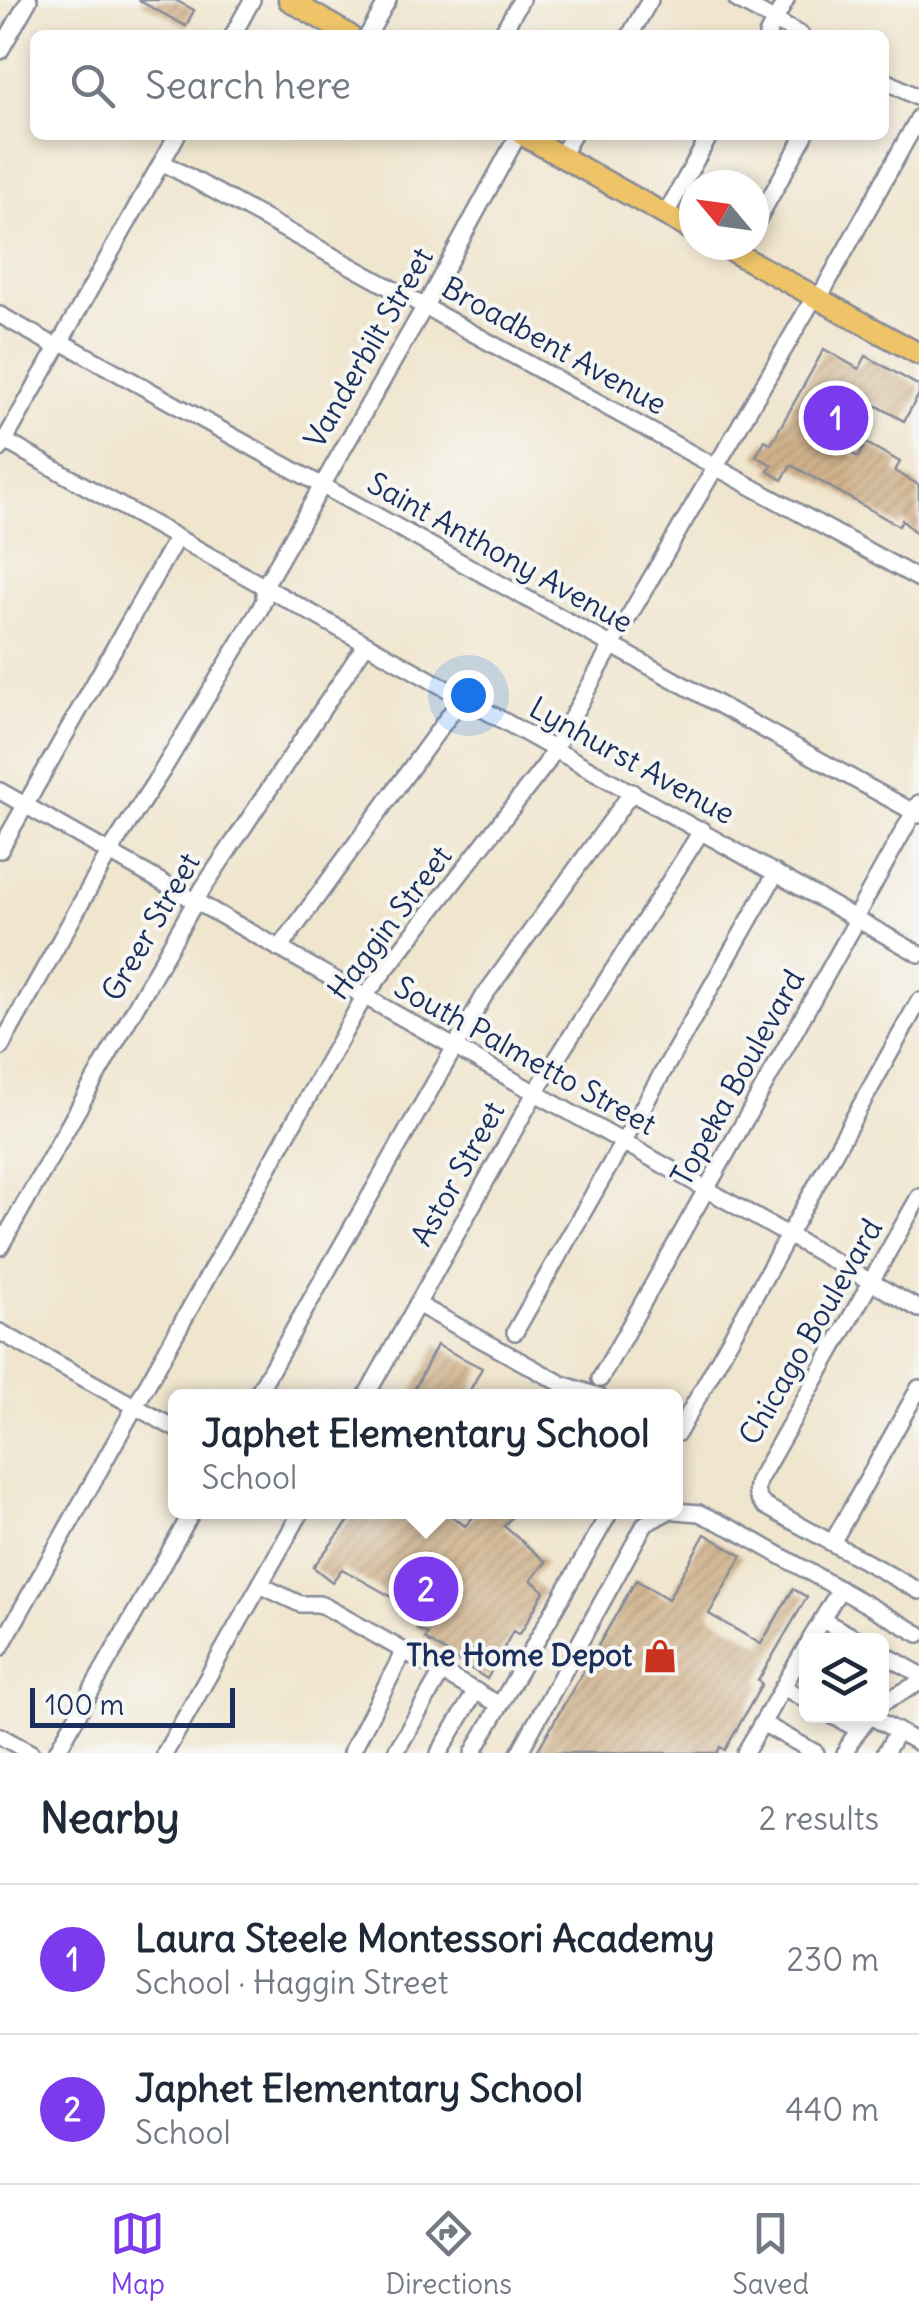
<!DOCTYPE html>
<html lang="en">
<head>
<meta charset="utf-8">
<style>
	:root { --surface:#fff; --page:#f6f6f7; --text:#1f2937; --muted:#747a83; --line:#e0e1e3; --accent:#7c3aed }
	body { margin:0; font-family:Delius,sans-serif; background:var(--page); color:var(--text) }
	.controls { position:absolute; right:30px; bottom:30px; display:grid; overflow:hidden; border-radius:15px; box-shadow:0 5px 15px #0003 }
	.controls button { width:90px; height:90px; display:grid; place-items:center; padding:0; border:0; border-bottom:2px solid var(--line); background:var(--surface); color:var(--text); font:50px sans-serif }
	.compass { position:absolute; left:679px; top:170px; width:90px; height:90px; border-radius:50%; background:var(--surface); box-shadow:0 5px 15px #0003; rotate:299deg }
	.scale { position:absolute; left:30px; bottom:25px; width:205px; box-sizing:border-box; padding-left:10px; border:5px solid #1b2f5e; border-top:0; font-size:28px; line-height:35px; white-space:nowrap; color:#1b2f5e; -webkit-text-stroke:8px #f6f6f2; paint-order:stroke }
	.you { position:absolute; left:468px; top:695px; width:35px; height:35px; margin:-25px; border:8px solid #fff; border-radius:50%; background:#1a73e8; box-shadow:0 0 0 15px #1a73e833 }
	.badge { display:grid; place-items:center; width:65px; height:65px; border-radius:50%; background:var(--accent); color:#fff; font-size:32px; font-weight:700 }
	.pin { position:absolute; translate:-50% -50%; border:5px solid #fff; box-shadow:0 2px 10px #0006 }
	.popup { position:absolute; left:168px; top:1389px; width:515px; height:130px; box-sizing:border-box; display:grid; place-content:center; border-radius:15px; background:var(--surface); filter:drop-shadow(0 2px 8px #0005); font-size:32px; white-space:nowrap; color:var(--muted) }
	.popup b { font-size:38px; color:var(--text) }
	.popup::after { content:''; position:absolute; left:50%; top:100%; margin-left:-20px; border:20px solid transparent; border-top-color:var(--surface) }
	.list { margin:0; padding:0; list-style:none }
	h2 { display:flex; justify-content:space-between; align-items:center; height:130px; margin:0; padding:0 40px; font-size:42px }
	h2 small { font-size:32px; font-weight:400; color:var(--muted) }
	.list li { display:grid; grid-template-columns:65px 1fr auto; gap:30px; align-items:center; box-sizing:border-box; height:150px; padding:0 40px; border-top:2px solid var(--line) }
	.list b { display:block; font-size:38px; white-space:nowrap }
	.list p { margin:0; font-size:32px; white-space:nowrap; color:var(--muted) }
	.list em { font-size:32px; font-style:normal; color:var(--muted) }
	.icon { flex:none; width:55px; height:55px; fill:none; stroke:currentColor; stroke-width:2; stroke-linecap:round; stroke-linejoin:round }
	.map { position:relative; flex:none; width:919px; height:1753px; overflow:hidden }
	.search { position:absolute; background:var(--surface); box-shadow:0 5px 15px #0003; left:30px; right:30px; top:30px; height:110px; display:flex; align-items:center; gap:25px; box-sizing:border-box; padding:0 35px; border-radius:15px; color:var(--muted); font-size:38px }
	.sheet { height:430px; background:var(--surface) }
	nav { display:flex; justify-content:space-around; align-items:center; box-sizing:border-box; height:140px; border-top:2px solid var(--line); background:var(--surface); font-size:28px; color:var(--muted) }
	nav a { display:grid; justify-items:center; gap:5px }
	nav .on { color:var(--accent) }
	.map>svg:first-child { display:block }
</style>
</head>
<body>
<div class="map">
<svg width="919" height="1753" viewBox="0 0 919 1753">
	<defs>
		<pattern id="building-hatch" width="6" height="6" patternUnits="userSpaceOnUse" patternTransform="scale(2.5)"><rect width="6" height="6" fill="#d2b48d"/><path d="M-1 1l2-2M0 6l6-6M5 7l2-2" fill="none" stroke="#aa9376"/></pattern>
	</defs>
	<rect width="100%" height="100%" fill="#f6f6f2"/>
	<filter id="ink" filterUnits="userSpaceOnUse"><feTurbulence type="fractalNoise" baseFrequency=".01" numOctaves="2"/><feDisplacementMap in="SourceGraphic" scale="20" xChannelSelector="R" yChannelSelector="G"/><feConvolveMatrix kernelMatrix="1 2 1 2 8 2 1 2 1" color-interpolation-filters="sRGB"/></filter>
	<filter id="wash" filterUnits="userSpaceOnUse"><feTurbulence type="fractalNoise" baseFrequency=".0048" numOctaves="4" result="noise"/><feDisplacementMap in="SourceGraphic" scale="40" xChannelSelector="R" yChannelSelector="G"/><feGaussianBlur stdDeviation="2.25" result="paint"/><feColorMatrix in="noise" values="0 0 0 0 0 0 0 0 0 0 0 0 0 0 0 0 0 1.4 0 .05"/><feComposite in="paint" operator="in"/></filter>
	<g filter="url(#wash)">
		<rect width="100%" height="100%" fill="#f0e5cd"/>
		<g id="blocks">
			<!-- building -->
			<g fill="url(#building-hatch)">
				<polygon points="138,0 175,0 194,10 186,26"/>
				<polygon points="824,349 859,369 866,356 919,386 919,394 904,421 842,386 816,433 858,457 866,443 900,462 895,471 919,485 919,536 902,520 899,526 791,465 782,480 768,471 772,465 756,456 765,440 771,444"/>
				<polygon points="437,1345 482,1368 467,1396 411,1396"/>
				<polygon points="356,1512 447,1512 465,1526 478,1512 516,1512 504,1526 546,1562 531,1580 544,1591 522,1631 518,1634 513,1631 487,1679 425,1639 428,1634 417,1629 422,1614 342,1569 332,1582 313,1567"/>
				<polygon points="705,1534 742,1556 709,1614 761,1644 793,1589 807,1597 758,1681 762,1684 725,1750 720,1747 717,1753 536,1753 636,1580 668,1599"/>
			</g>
		</g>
	</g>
	<g filter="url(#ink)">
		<use href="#blocks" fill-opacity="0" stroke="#868a96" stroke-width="2.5"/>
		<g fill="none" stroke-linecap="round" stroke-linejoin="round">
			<!-- minor casing -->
			<g stroke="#868a96" stroke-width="20">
				<g id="minor">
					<polyline points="737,0 801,35"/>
					<polyline points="233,35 252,0"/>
					<polyline points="368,35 388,0"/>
					<polyline points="501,35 521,0"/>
					<polyline points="630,35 650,0"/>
					<polyline points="767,35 786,0"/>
					<polyline points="0,51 29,0"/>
					<polyline points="884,80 919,98"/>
					<polyline points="561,156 573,135"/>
					<polyline points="162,162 919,579"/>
					<polyline points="665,215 710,135"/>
					<polyline points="754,226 805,135"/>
					<polyline points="819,298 919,117"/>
					<polyline points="0,315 57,347"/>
					<polyline points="60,341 919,815"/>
					<polyline points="5,441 919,954"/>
					<polyline points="0,449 177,135"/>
					<polyline points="0,791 919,1309"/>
					<polyline points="0,850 176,539"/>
					<polyline points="279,949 462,698"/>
					<polyline points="0,1048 109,853 162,771 260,609 264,600 264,587 425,306 518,135"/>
					<path d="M919,1197L758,1481C755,1492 756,1498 765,1506L919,1591"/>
					<polyline points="0,1247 203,888 366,644"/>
					<polyline points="417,1304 562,1384 598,1396"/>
					<polyline points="0,1332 176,1429"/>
					<polyline points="515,1332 776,873"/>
					<polyline points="600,1379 857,920 856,916 919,803"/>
					<polyline points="256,1396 484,996 632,792"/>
					<polyline points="366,1396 535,1093 702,830"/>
					<polyline points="678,1433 919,1001"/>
					<polyline points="676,1511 699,1513 735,1530 919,1634"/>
					<polyline points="832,1543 919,1388"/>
					<polyline points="260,1585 300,1604 319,1604 326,1607 404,1651"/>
					<polyline points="822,1620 859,1640"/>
					<polyline points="810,1640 840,1589"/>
					<polyline points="0,1648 364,997 546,764 611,647 815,296"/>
					<polyline points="882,1653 919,1674"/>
					<polyline points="783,1687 806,1700"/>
					<polyline points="882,1703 919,1683"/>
					<polyline points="500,1705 610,1512"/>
					<polyline points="833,1716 859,1730"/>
					<polyline points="762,1723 816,1753"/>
					<polyline points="0,1736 31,1753"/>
					<polyline points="56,1753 192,1512"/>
					<polyline points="165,1753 301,1512"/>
					<polyline points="351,1753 404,1651 500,1705 473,1753"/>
					<polyline points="395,1753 442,1672"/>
					<polyline points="439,1753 476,1691"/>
					<polyline points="519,1753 645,1524 667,1512"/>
					<polyline points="745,1753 806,1647"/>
					<polyline points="845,1753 851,1741 870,1716 919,1743"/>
					<polyline points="885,1753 898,1731"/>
				</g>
			</g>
			<!-- major casing -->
			<g stroke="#868a96" stroke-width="25">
				<g id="major">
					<polyline points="289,0 349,35"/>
					<polyline points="523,135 694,231"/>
					<polyline points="721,245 919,354"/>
				</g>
			</g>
			<!-- minor -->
			<use href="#minor" stroke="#fff" stroke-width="15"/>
			<!-- major -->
			<use href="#major" stroke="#efc469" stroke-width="20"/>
		</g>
	</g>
	<!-- icons -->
	<defs>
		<g id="shop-bare" transform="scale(2.7)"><path d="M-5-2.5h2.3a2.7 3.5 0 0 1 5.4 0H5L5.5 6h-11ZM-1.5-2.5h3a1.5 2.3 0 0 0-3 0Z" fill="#c8321e" stroke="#f6f6f2" stroke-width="2.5" paint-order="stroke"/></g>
	</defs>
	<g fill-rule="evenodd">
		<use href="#shop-bare" x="660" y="1656"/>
	</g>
	<g text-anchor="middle" stroke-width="8" stroke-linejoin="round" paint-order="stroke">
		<!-- street labels -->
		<g font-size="30" fill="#1b2f5e" stroke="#f6f6f2">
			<text transform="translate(554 346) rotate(29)" y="10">Broadbent Avenue</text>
			<text transform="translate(369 348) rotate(-60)" y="10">Vanderbilt Street</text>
			<text transform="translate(500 553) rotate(29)" y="10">Saint Anthony Avenue</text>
			<text transform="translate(632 761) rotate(29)" y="10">Lynhurst Avenue</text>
			<text transform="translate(390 923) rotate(-53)" y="10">Haggin Street</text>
			<text transform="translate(151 927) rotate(-60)" y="10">Greer Street</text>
			<text transform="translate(525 1056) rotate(29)" y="10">South Palmetto Street</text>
			<text transform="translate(738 1078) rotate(-61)" y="10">Topeka Boulevard</text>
			<text transform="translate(458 1174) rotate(-61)" y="10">Astor Street</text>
			<text transform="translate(811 1332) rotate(-60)" y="10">Chicago Boulevard</text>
		</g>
		<!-- poi labels -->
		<g font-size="30" font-weight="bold" fill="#1b2f5e" stroke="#f6f6f2" text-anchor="end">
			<text x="632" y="1666">The Home Depot</text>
		</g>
	</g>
</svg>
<div class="controls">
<button><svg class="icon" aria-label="layers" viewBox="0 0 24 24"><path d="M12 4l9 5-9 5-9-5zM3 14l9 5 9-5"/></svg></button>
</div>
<svg class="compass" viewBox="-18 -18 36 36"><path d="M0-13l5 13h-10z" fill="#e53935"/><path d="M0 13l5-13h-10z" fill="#747a83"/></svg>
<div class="scale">100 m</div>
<div class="you"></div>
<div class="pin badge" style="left:836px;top:418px">1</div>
<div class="pin badge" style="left:426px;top:1589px">2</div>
<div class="popup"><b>Japhet Elementary School</b>School</div>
<div class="search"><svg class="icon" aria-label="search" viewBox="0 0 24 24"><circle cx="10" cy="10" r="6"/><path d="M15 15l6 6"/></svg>Search here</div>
</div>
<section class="sheet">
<h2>Nearby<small>2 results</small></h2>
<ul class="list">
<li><span class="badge">1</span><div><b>Laura Steele Montessori Academy</b><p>School · Haggin Street</p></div><em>230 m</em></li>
<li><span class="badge">2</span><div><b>Japhet Elementary School</b><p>School</p></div><em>440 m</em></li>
</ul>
</section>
<nav>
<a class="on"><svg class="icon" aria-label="map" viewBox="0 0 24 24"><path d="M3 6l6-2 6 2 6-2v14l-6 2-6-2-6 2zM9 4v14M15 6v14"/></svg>Map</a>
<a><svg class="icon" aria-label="directions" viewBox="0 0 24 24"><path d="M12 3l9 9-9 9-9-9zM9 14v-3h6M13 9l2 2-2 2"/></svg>Directions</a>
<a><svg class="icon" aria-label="saved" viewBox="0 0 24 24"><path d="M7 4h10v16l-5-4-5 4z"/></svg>Saved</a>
</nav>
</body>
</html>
